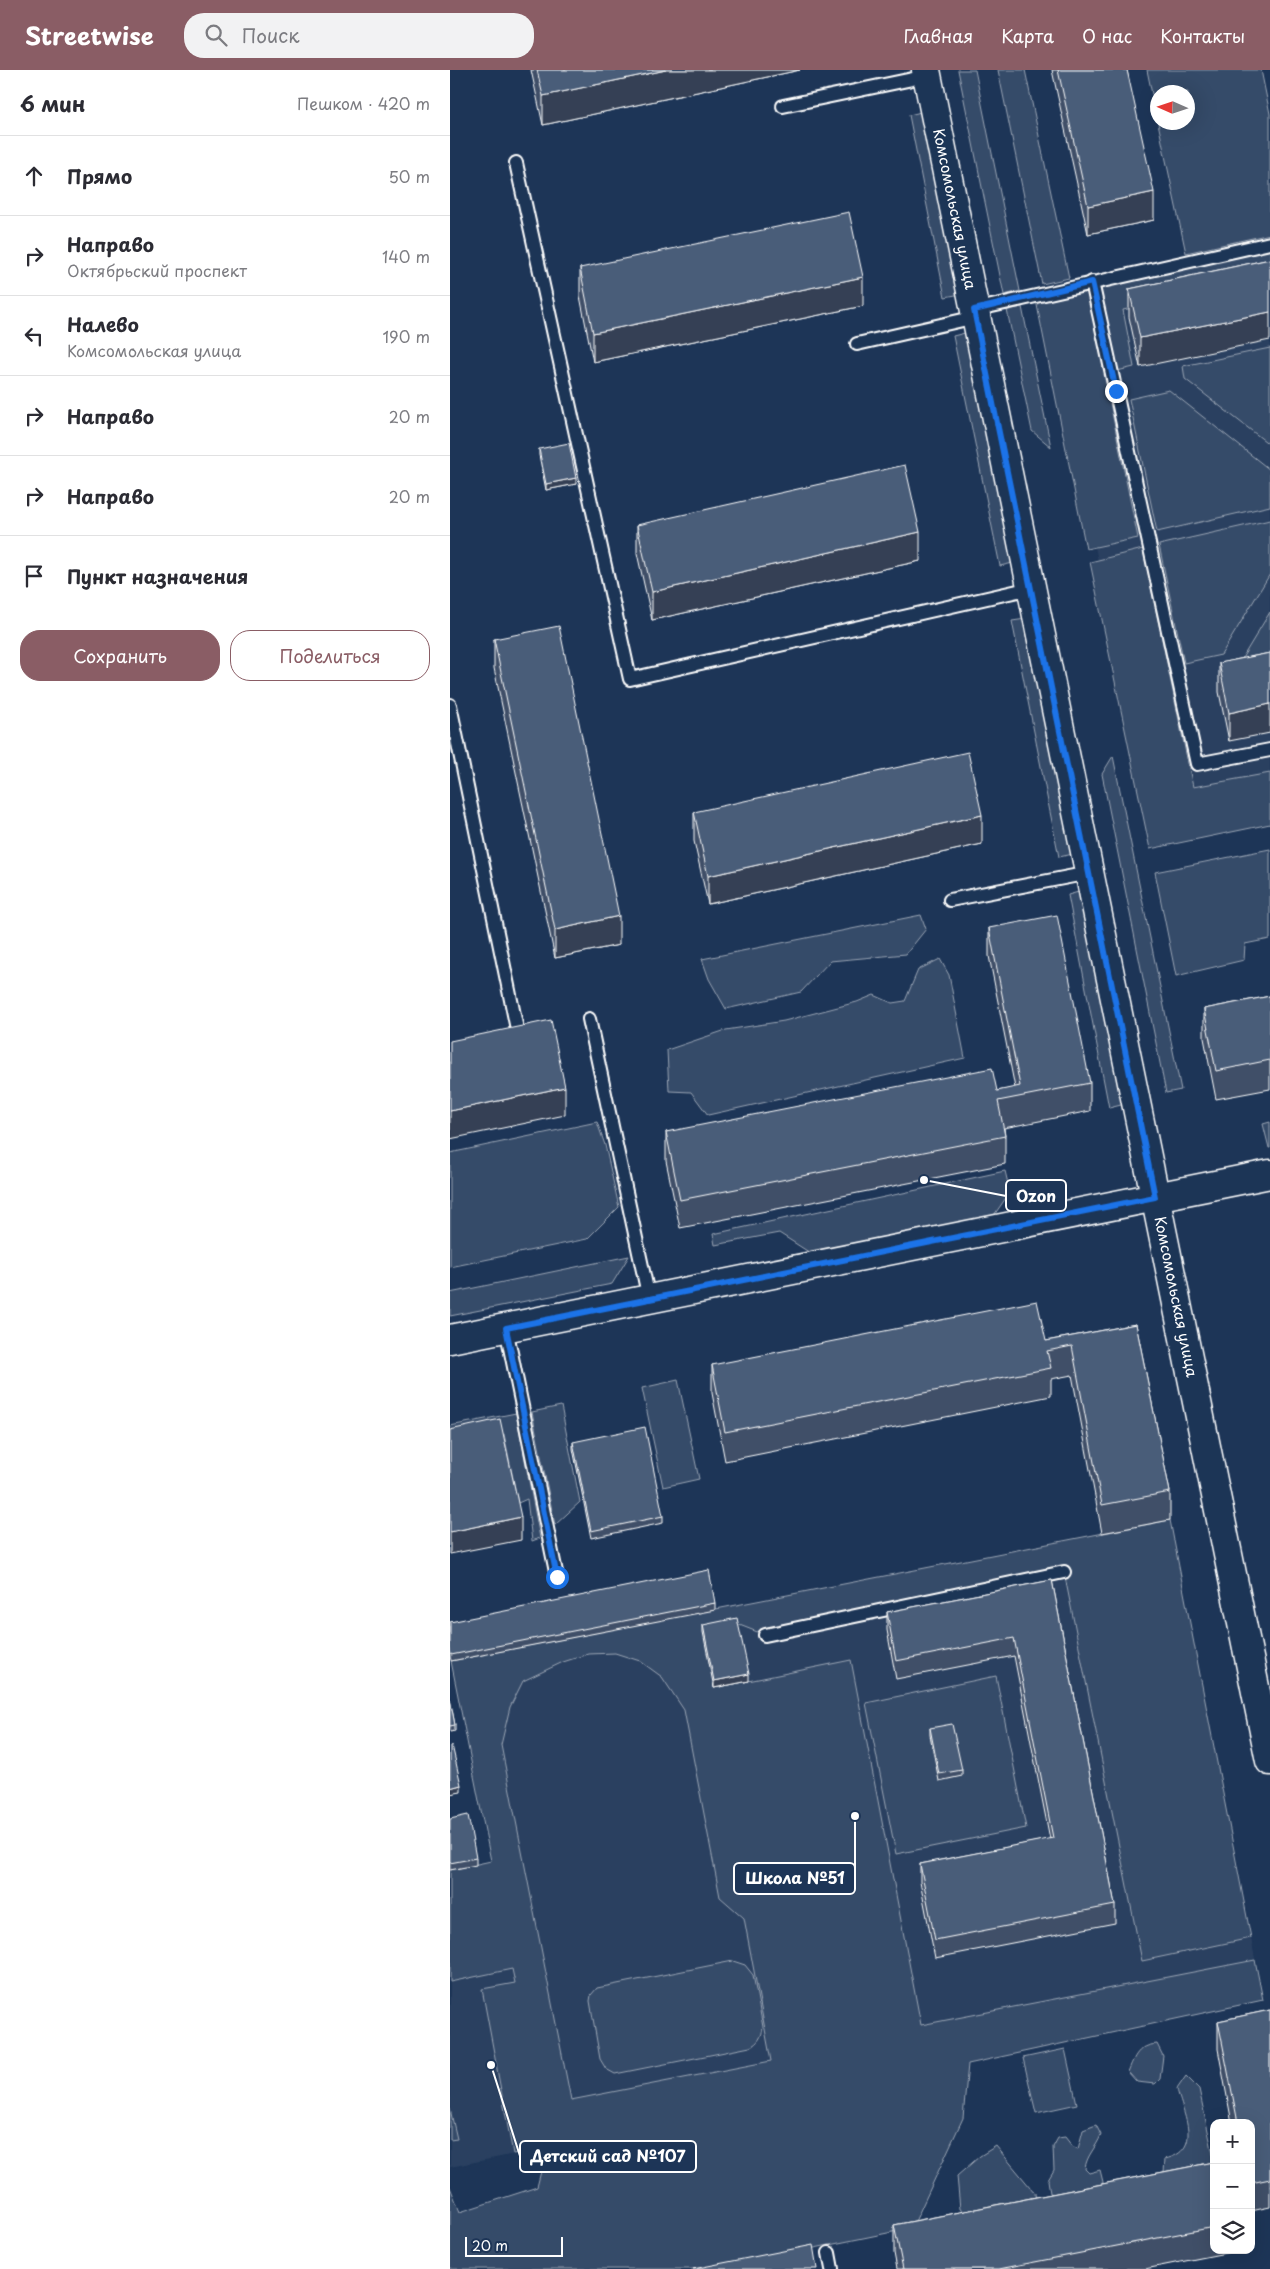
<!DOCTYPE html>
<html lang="ru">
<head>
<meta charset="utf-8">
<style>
	:root { --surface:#fff; --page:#f2f2f3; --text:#2b2b33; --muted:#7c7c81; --line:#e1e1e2; --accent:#8a5d65 }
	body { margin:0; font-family:"Playpen Sans",sans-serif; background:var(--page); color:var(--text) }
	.controls { position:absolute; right:15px; bottom:15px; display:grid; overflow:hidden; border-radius:10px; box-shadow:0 5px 20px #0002 }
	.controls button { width:45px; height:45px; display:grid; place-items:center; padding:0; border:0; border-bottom:1px solid var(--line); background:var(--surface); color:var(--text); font:25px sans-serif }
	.compass { position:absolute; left:700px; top:15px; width:45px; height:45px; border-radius:50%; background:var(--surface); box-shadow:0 5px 20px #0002; rotate:273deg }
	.scale { position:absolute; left:15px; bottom:12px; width:98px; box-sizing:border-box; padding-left:5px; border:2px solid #fff; border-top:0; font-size:14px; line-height:18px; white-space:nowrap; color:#fff; -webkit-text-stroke:4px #1d3557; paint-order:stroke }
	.stop { position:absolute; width:15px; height:15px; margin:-11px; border:4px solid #1a73e8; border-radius:50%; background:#fff }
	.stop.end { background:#1a73e8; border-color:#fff; box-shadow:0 1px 5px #0008 }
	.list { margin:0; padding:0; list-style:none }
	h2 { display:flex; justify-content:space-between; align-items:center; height:65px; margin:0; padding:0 20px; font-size:21px }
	h2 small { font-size:16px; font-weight:400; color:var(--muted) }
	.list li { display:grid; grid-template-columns:32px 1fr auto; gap:15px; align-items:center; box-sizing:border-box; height:80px; padding:0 20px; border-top:1px solid var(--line) }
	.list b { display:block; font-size:19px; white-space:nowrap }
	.list p { margin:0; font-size:16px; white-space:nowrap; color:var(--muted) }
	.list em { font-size:16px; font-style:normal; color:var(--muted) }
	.actions { display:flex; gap:10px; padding:15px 20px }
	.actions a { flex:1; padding:11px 0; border:1px solid var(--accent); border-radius:20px; text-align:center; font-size:18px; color:var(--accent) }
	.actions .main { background:var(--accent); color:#fff }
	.icon { flex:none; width:28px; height:28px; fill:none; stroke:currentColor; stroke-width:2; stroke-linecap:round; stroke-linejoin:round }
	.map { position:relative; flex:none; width:820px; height:2199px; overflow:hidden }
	header { display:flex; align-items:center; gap:30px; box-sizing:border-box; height:70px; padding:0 25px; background:var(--accent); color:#fff }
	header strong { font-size:24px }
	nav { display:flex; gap:28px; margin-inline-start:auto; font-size:18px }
	.search { width:350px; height:45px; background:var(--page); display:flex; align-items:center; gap:12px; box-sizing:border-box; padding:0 18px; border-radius:20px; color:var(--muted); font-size:19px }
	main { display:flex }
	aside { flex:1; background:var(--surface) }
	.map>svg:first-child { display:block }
</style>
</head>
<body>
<header>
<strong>Streetwise</strong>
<div class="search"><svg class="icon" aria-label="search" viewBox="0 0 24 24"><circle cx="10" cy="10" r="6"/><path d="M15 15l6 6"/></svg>Поиск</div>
<nav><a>Главная</a><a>Карта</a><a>О нас</a><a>Контакты</a></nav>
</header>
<main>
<aside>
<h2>6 мин<small>Пешком · 420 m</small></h2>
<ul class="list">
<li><svg class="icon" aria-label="ahead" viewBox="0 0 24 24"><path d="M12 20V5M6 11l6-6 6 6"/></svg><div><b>Прямо</b></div><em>50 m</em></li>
<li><svg class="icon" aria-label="right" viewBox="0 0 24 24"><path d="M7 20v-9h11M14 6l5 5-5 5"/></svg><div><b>Направо</b><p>Октябрьский проспект</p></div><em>140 m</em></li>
<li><svg class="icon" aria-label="left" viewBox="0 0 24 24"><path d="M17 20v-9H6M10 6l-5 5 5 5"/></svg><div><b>Налево</b><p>Комсомольская улица</p></div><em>190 m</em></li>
<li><svg class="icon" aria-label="right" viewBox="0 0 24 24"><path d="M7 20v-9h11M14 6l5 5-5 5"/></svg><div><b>Направо</b></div><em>20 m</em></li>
<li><svg class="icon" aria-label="right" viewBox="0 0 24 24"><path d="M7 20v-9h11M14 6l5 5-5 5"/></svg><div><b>Направо</b></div><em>20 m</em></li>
<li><svg class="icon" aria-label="arrive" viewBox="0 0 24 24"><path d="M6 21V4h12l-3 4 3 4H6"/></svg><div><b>Пункт назначения</b></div></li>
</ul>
<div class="actions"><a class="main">Сохранить</a><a>Поделиться</a></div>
</aside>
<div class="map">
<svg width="820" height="2199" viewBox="0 0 820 2199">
	<rect width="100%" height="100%" fill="#1d3557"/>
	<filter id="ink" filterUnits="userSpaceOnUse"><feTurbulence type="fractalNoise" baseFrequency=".02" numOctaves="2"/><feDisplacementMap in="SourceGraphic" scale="10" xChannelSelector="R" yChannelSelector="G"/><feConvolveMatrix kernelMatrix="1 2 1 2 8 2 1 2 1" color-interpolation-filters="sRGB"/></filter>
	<g filter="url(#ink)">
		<!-- built -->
		<g fill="#2a4161">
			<polygon points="820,188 820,731 703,756 595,235"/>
			<polygon points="720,1450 813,1930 434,2010 0,2097 0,1800 41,1791 1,1591"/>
		</g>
		<!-- green -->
		<g fill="#364b69" stroke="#9aa5b4" fill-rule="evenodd">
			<polygon points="508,0 525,0 570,221 554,225"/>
			<polygon points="548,0 575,0 619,208 592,214"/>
			<polygon points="697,0 811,0 820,44 820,164 736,183 708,53 738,52 738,22 708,22 707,48"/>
			<polygon points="475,41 511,224 495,227 459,45"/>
			<polygon points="820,180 820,207 673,240 684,297 654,304 688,468 636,479 586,230"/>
			<polygon points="572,237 601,377 582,361 557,240"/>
			<polygon points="519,262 563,493 550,496 503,266"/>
			<polygon points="820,278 820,375 735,309 733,296"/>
			<polygon points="719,320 820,400 820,436 707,462 679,329"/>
			<polygon points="820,450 820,504 771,585 734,593 709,475"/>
			<polygon points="693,479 743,717 820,703 820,754 700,779 640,492"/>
			<polygon points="820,542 820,599 791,590"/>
			<polygon points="576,549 623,784 609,787 562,551"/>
			<polygon points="663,686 731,1020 716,1023 652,704"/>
			<polygon points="820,779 820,869 795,874 794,890 726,906 705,802"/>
			<polygon points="632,821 675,1034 659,1038 618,825"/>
			<polygon points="471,845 476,859 456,884 380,891 351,922 276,939 259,909 252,889"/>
			<polygon points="490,889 499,905 515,988 258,1045 241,1022 219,1021 217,980 276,960 334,951 407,932 424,925 442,933 455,931 468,900"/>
			<polygon points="147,1052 155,1075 169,1137 137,1169 0,1197 0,1083"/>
			<polygon points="820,1052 820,1078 819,1078 813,1054"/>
			<polygon points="555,1101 560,1122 542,1148 365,1186 329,1163 265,1175 263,1164"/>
			<polygon points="179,1186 162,1214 0,1246 0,1223"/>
			<polygon points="228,1310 249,1409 213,1417 192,1318"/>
			<polygon points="111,1336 130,1432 105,1455 82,1342"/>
			<polygon points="66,1343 90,1468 82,1471 77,1429 68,1433 54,1364 0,1374 0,1356"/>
			<path d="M720,1450L801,1868L692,1891L614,1502L315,1565L287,1554L264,1618L401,1590L471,1955L805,1890L813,1930L518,1994L513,2048L462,2158L262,2199H0V2117L10,2142L87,2117L97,2078L63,2084L32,1919L65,1913L62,1899L0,1912V1800L41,1791L1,1591ZM165,1583L190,1591L212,1607L234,1640L270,1827L294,1848L321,1991L121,2030L51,1675L60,1637L73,1611L113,1592L138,1584Z"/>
			<polygon points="546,1606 576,1758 446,1784 416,1633"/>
			<path d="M283,1891L295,1895L303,1905L313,1957C312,1967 308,1973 300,1977L165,2004L156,1999L150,1989L140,1931L141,1925L147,1918Z"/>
			<path d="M707,1974L713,1986L710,2009L705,2014L687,2012L678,2002C685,1985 688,1976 707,1974Z"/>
			<polygon points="615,1979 627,2034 586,2043 573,1988"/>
			<path d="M736,2006L749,2019L764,2089L761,2097L719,2107L714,2102L715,2089C754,2080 733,2045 727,2019Z"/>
			<polygon points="0,2039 7,2069 0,2070"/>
			<path d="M646,2055L651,2065C646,2078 636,2086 635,2099L639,2103L650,2100L653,2112L651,2121L613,2129L600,2123L598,2110L604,2100L603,2077L608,2068L615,2067L622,2076L628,2079L633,2060Z"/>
			<polygon points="546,2076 585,2123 586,2134 520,2147 510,2139 507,2106 530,2086"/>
		</g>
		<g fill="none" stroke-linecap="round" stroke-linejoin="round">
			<!-- service casing -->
			<g stroke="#fff" stroke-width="16">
				<g id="service">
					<polyline points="333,36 477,6"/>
					<polyline points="66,93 180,609 581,518"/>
					<polyline points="642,212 747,694 820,680"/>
					<polyline points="524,240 820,173"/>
					<polyline points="407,274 526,247"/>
					<polyline points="0,635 68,964"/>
					<polyline points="500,830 639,803"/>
					<polyline points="139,949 199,1229"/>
					<polyline points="56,1258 107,1507"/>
					<polyline points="315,1565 614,1502"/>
					<polyline points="379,2183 382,2199"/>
				</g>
			</g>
			<!-- tertiary casing -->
			<g stroke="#fff" stroke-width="31">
				<g id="tertiary">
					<path id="s1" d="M476,0L820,1691"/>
					<polyline points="0,1269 820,1104"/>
				</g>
			</g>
			<!-- service -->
			<use href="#service" stroke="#1d3557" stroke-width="12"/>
			<!-- tertiary -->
			<use href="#tertiary" stroke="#1d3557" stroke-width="28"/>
		</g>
		<!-- wall -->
		<g fill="#405068" stroke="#fff">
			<polygon points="81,0 350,0 93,55"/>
			<polygon points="602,0 677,0 704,150 638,164"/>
			<polygon points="820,189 690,297 679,247 679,219"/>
			<polygon points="130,198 413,236 143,292 130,226"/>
			<polygon points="89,379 126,414 96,420 89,385"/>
			<polygon points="187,455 470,491 202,550 187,483"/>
			<polygon points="44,569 169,875 105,888 44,598"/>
			<polygon points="820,583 779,671 769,622 769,593"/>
			<polygon points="244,742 532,774 258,834 244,771"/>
			<polygon points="539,858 640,1013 640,1041 554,1058 555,1066 555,1094 230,1158 216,1091 216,1062 547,1021 565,1018 539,886"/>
			<polygon points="820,926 820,1019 766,1029 754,968 754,939"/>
			<polygon points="686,1254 720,1422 720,1450 652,1463 622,1305 601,1309 601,1326 275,1391 262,1323 262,1295 596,1271"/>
			<polygon points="123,1372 213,1446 213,1453 141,1468 123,1379"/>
			<polygon points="602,1510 665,1835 665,1853 485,1888 470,1812 470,1794 600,1769 564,1586 446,1609 437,1560 437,1542"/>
			<polygon points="265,1533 265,1540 1,1591 0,1586 0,1552"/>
			<polygon points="253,1555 299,1611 264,1618 253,1562"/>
			<polygon points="0,1629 5,1655 5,1661 0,1662"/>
			<polygon points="480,1658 512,1700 512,1706 489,1711 480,1665"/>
			<polygon points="0,1749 26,1788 26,1795 0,1800"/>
			<polygon points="820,1940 820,2137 801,2141 801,2053 782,2053 768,1979 768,1951"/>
			<polygon points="764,2092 764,2180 786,2180 786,2181 695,2199 447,2199 444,2183 444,2155"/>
		</g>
		<!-- shaded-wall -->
		<g fill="#344155" stroke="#fff">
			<polygon points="216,0 350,0 93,55 93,26"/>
			<polygon points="704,122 704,150 638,164 638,136"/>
			<polygon points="413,207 413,236 143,292 143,263"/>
			<polygon points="820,242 820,270 690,297 690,268"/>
			<polygon points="126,408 126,414 96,420 96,414"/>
			<polygon points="470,462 470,491 202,550 202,522"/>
			<polygon points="820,634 820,663 779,671 779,643"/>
			<polygon points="532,745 532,774 258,834 258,806"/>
			<polygon points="169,846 169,875 105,888 105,860"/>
			<polygon points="115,1017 115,1045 0,1069 0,1041"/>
			<polygon points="71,1447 71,1470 0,1484 0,1462"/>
			<polygon points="299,1604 299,1611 264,1618 264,1611"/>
			<polygon points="11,1715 11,1722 0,1724 0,1718"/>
		</g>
		<!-- building -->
		<g fill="#4a5d79" stroke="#fff">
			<polygon points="87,0 216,0 93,26"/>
			<polygon points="608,0 677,0 704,122 638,136"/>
			<polygon points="399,142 413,207 143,263 130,198"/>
			<polygon points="820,189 820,242 690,268 679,219"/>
			<polygon points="119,373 126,408 96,414 89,379"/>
			<polygon points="455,395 470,462 202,522 187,455"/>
			<polygon points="109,556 169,846 105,860 44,569"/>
			<polygon points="820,583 820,634 779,643 769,593"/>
			<polygon points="518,682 532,745 258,806 244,742"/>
			<polygon points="607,845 640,1013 548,1031 555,1066 230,1130 216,1062 542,998 547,1021 570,1016 539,858"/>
			<polygon points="820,926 820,990 766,1001 754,939"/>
			<polygon points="101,950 115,1017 0,1041 0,971"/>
			<polygon points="587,1231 596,1271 686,1254 720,1422 652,1435 622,1276 597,1281 601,1298 275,1362 262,1295"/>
			<polygon points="50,1349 71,1447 0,1462 0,1360"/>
			<polygon points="195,1357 213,1446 141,1461 123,1372"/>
			<polygon points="259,1500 265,1533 1,1585 0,1579 0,1552"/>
			<polygon points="602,1510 665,1835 485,1870 470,1794 603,1768 564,1568 446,1591 437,1542"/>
			<polygon points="287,1548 299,1604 264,1611 253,1555"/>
			<polygon points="0,1629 5,1655 0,1656"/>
			<polygon points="502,1654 512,1700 489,1704 480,1658"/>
			<polygon points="2,1675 11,1715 0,1718 0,1676"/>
			<polygon points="18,1745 26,1788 0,1793 0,1749"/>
			<polygon points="820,1940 820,2109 801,2113 801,2053 788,2053 768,1951"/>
			<polygon points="764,2092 764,2157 549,2199 453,2199 444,2155"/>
			<polygon points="363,2175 367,2199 243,2199"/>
		</g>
	</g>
	<g fill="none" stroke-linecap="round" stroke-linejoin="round" filter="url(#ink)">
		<!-- route -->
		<polyline stroke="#1a73e8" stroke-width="6" points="107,1507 56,1258 705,1127 524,240 642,212 666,321"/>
	</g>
	<g text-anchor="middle" stroke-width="4.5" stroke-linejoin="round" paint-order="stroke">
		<!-- street labels -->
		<g font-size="15" fill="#fff" stroke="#1d3557">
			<text dy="5" stroke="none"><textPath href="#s1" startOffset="142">Комсомольская улица</textPath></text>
			<text dy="5" stroke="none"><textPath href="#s1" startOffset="1252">Комсомольская улица</textPath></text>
		</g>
	</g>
	<!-- callouts -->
	<path fill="none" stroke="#fff" stroke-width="2" d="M474 1110L556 1126M405 1746L405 1809M41 1995L70 2086"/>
	<g fill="#fff" stroke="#1d3557" stroke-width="2">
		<circle cx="474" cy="1110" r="5"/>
		<circle cx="405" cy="1746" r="5"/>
		<circle cx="41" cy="1995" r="5"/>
	</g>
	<g fill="#1d3557" stroke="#fff" stroke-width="2">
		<rect x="556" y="1110" width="60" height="31" rx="5"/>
		<rect x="284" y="1793" width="121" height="31" rx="5"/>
		<rect x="70" y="2071" width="176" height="31" rx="5"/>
	</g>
	<g font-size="16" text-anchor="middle" font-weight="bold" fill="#fff">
		<text x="586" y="1132">Ozon</text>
		<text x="345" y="1814">Школа №51</text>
		<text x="158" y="2092">Детский сад №107</text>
	</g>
</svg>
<div class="controls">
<button>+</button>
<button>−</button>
<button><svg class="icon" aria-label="layers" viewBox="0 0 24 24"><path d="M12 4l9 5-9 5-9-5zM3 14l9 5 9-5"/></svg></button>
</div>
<svg class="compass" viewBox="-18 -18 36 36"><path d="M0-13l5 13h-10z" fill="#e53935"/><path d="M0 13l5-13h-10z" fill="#7c7c81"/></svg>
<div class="scale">20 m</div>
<div class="stop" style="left:107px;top:1507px"></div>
<div class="stop end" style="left:666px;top:321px"></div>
</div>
</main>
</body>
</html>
